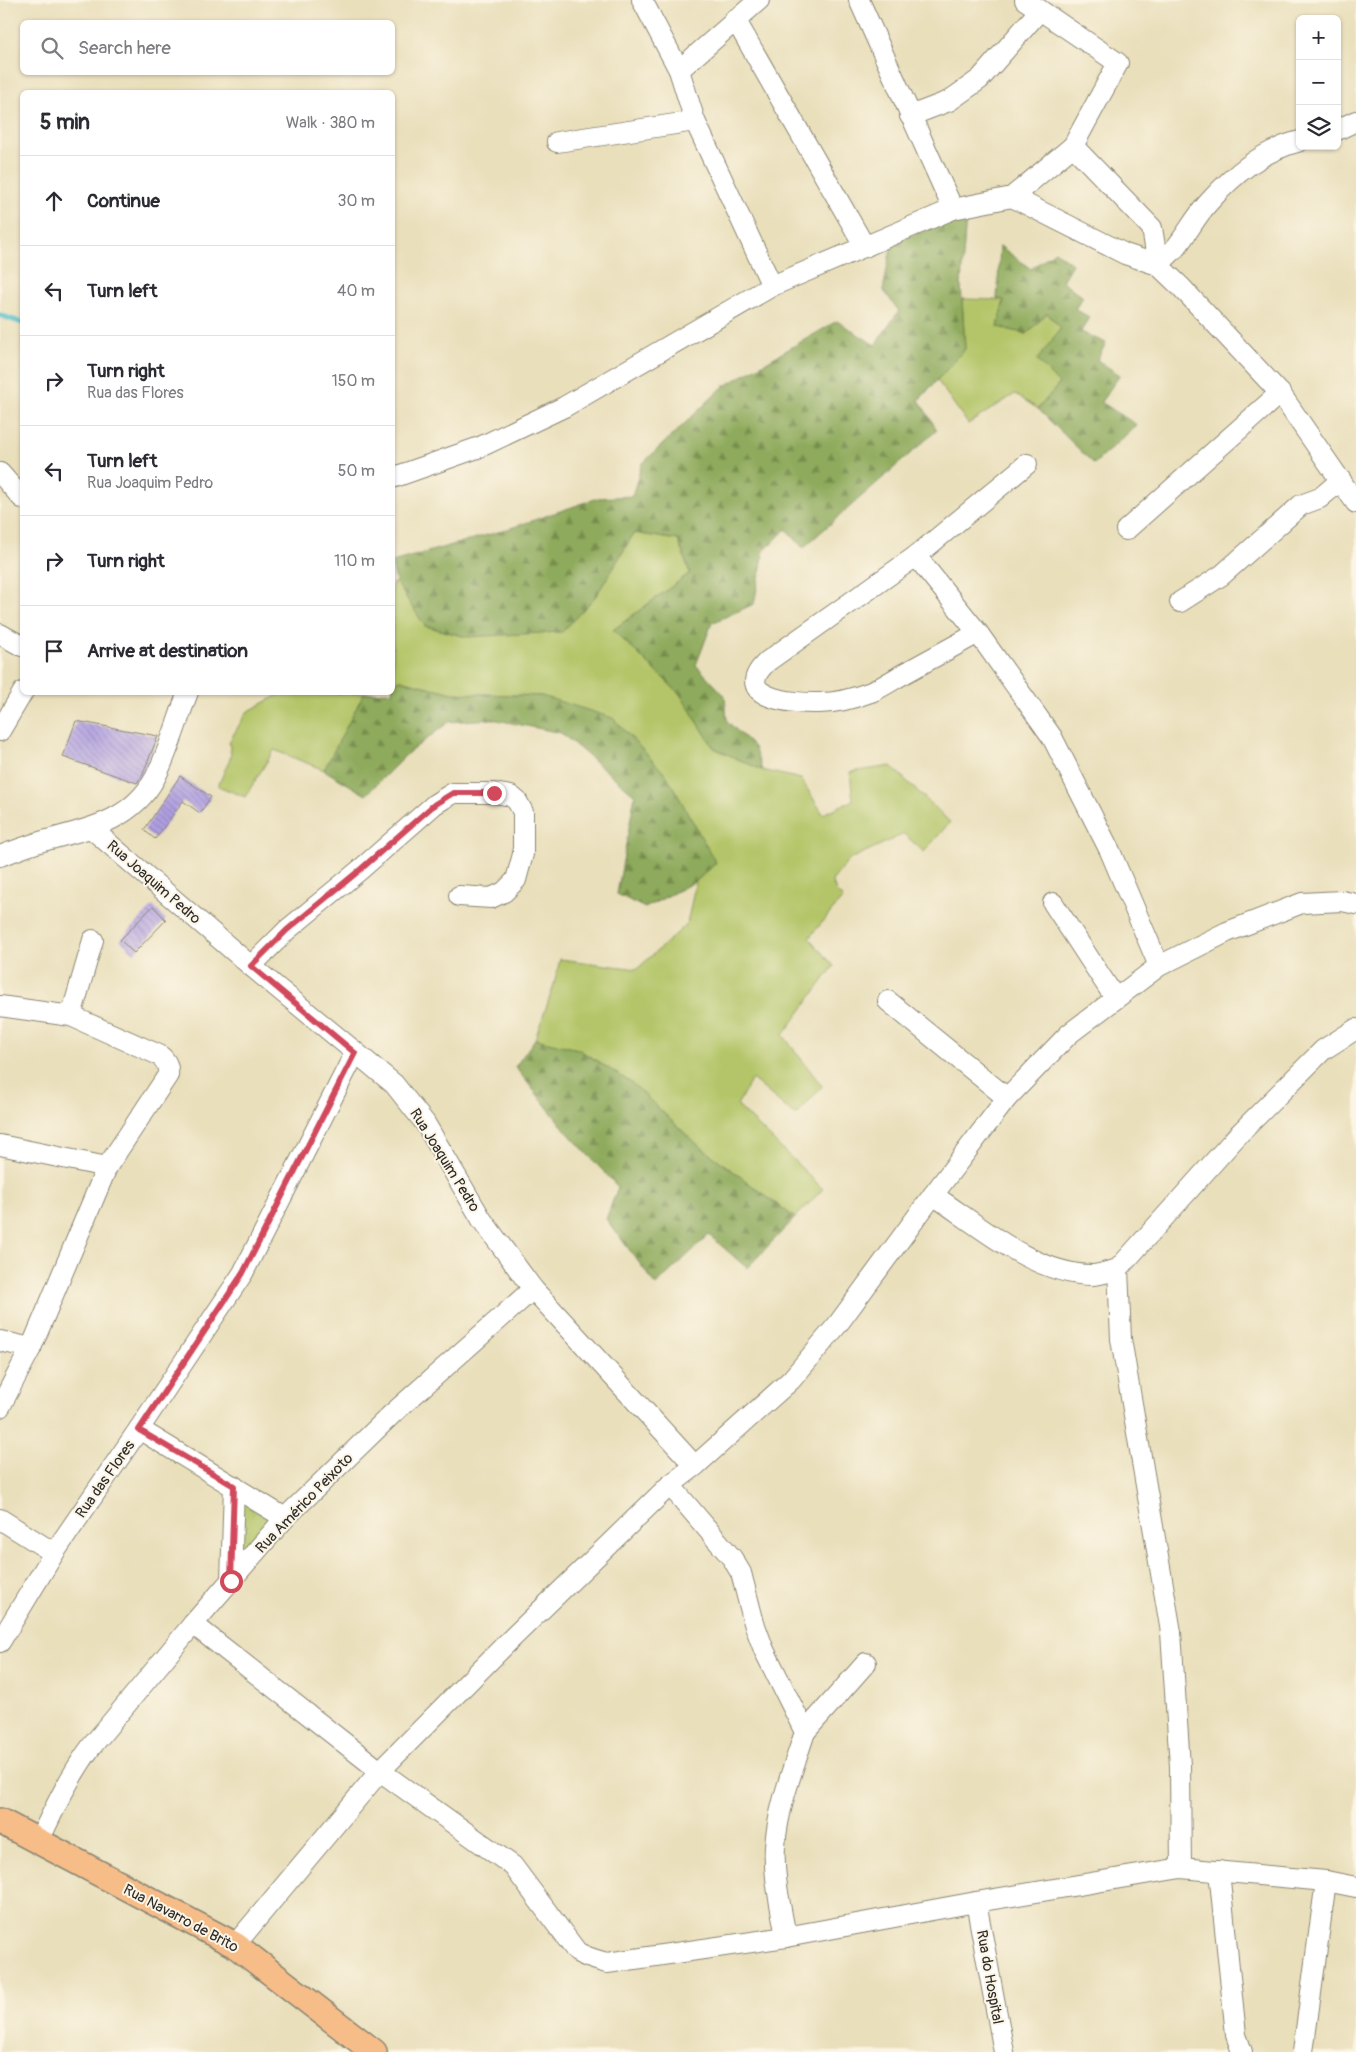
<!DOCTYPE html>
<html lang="en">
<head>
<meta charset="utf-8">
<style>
	:root { --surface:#fff; --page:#f7f7f7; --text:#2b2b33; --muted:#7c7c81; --line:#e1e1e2 }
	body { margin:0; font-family:Pangolin,sans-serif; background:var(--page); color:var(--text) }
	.controls { position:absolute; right:15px; top:15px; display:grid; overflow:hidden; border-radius:8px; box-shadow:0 1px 4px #0004 }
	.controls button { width:45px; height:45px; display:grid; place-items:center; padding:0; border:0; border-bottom:1px solid var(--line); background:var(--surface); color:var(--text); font:25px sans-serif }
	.stop { position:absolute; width:15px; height:15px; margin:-11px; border:4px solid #d1495b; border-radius:50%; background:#fff }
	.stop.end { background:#d1495b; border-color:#fff; box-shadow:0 1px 5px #0008 }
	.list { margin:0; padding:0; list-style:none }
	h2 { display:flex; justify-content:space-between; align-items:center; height:65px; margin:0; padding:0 20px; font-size:21px }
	h2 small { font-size:16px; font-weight:400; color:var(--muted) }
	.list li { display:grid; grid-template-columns:32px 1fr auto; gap:15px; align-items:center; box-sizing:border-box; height:90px; padding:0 20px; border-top:1px solid var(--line) }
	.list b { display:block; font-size:19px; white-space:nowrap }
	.list p { margin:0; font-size:16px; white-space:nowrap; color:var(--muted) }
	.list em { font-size:16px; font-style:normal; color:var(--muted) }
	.icon { flex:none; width:28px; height:28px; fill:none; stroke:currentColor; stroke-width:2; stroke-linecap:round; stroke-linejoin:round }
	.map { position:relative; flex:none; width:1356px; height:2052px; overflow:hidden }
	.search { position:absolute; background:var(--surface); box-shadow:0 1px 4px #0004; left:20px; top:20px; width:375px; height:55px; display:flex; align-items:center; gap:12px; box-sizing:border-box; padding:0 18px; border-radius:8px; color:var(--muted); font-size:19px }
	.panel { position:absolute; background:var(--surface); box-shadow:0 1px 4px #0004; left:20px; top:90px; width:375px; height:605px; border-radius:8px }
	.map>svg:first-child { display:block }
</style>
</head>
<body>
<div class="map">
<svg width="1356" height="2052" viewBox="0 0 1356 2052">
	<defs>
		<pattern id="forest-firs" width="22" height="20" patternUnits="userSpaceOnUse" patternTransform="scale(1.25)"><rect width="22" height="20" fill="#8eaa5c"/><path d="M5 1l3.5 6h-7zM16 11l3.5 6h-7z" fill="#748b4c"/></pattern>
		<pattern id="park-crowns" width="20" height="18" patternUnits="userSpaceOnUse" patternTransform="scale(1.25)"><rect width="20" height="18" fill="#b3c568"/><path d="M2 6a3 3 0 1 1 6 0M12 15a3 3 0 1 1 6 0" fill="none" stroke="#9aa95a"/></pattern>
		<pattern id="building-back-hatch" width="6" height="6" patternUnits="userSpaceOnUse" patternTransform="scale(1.25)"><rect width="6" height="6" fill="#b09fe2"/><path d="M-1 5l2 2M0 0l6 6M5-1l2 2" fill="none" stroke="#8f82b7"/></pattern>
	</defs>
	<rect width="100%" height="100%" fill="#fcf5e5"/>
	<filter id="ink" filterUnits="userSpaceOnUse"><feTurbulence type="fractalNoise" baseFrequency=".02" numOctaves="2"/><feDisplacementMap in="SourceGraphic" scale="10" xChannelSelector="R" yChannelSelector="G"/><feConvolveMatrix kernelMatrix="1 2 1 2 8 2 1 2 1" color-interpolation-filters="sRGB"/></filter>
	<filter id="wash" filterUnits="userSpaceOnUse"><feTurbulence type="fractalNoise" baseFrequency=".0096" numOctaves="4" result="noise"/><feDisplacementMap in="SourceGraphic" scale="20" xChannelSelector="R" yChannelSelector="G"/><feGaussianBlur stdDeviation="1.12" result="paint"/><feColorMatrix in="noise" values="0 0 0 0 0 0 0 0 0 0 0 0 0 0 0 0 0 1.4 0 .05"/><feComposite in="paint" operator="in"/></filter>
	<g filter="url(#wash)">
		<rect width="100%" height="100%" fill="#e9dfbb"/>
		<!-- grass -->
		<g fill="#b3c568" stroke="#6f784a">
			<polygon points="962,299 1004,300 998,327 1027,334 1047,313 1061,328 1038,359 1059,384 1038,409 1015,394 968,424 937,380 965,349"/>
			<polygon points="634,533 678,540 690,573 613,630 680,694 714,748 762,770 801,779 823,814 853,800 850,772 891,766 950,822 924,852 904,834 850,859 832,881 836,891 843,898 809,938 834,966 783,1035 822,1086 796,1116 752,1079 737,1105 823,1189 795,1218 693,1141 633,1084 578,1049 535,1039 553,988 560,959 637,969 687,924 696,881 716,863 542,696 453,693 401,680 393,683 392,584 396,582 425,626 467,637 596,596"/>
			<polygon points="282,693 365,693 324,770 274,750 245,797 218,786 231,756 229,742 247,712"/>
		</g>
		<!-- forest -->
		<g fill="url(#forest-firs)" stroke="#5c6a44">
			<polygon points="966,217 961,284 965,349 919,400 937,430 803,548 786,529 764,551 754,604 712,623 696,665 725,696 727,721 754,747 762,770 714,748 680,694 613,630 690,573 678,540 634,533 596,596 562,632 467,637 425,626 396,582 392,562 505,530 598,498 632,496 642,464 723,387 837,321 875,345 899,311 883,290 892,242"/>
			<polygon points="1000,246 1031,269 1055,251 1072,264 1062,281 1083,297 1075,309 1089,317 1081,332 1106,343 1097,360 1120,375 1101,402 1137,425 1094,464 1038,409 1059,384 1037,360 1061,328 1047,313 1027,334 998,327 1004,300 997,299"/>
			<polygon points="400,680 453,693 542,696 613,718 667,776 716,863 696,881 645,908 617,894 635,795 561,733 492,719 449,722 408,753 366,795 324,770 364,693 392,692 393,683"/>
			<polygon points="535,1039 578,1049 633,1084 693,1141 795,1218 747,1268 709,1235 656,1285 606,1219 618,1187 567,1132 515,1067"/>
		</g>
		<!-- park -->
		<polygon fill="url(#park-crowns)" stroke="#6f784a" points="241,1496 280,1519 237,1560"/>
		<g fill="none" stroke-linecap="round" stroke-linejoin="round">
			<!-- stream -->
			<polyline stroke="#52bfcb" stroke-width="5.5" points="0,315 22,323"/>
		</g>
		<g id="blocks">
			<!-- building -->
			<g fill="url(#building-back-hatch)">
				<polygon points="76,721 158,736 142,776 137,783 63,757"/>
				<polygon points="180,776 211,797 200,813 183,801 155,839 144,830"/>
				<polygon points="153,906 166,920 134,953 120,940"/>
			</g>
		</g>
	</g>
	<g filter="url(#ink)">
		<use href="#blocks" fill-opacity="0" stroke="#8a8573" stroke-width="1"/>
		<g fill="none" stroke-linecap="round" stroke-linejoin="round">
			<!-- minor casing -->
			<g stroke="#8a8573" stroke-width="22">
				<g id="minor">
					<polyline points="642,0 679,70 695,121 772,286"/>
					<polyline points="859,0 953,209"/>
					<polyline points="735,19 865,247"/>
					<polyline points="679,70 759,0"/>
					<polyline points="910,116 949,101 980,79 1040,10"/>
					<polyline points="1337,130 1356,121"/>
					<polyline points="557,142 695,121"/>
					<polyline points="1073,146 1152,228 1158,265"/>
					<polyline points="1012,197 1125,254 1158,265 1182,288 1280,393 1356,503"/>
					<path d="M1158,265C1164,259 1171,253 1177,246C1188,232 1197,215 1209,202C1235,173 1262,151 1300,141"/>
					<polyline points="0,473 22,498"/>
					<polyline points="392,478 480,447 564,407 772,286 953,209 1012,197 1073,146 1118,63 1025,0"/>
					<polyline points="1126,530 1280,393"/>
					<polyline points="916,556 978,633 1052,737 1110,851 1159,966"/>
					<polyline points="1180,602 1222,575 1301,505 1320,498 1341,480"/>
					<path d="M978,633C954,646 929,660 905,673C894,679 883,687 871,692C855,698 837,703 820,703C795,704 727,698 768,661L916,556L1027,464"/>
					<polyline points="0,634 22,646"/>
					<polyline points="0,731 23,692"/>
					<polyline points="92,829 251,966 394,1084 425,1123 482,1220 533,1289 695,1466"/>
					<path d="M0,856C14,851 29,845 43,841C87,829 131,822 155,778C169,751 177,721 188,692"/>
					<polyline points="1053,903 1115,998"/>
					<polyline points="251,966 287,930 361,869 435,804 453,793 494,793 511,796 517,801 523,812 523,854 516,880 504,892 491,898 459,896"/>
					<polyline points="888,1001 1007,1098"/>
					<path d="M0,1006L71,1016L159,1055C166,1060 169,1066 168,1075L107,1167L31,1348L0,1407"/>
					<polyline points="71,1016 93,940"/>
					<polyline points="0,1145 107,1167"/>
					<path d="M933,1195C980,1226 1033,1274 1092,1275C1100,1275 1110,1271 1118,1269L1238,1135L1323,1050L1356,1029"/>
					<polyline points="1118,1269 1121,1339 1171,1632 1180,1766 1181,1868"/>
					<polyline points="0,1341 31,1348"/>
					<polyline points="139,1429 285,1518"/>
					<path d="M670,1485L732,1558L741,1573L754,1623L764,1650L805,1732C793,1769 778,1807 775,1846C773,1877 781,1907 786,1937"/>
					<polyline points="0,1519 54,1553"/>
					<polyline points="231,1581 234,1486"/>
					<path d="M193,1624L380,1771L513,1866L577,1952C587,1958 596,1960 607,1963L786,1937L976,1902L1181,1868L1326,1881L1356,1887"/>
					<polyline points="0,1642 54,1553 139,1429 243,1273 355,1053"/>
					<polyline points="805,1732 866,1663"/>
					<path d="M38,1843C54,1809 69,1777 91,1747L193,1624L285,1518L391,1415L533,1289"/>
					<polyline points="1219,1871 1236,2035 1242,2052"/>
					<polyline points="976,1902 1004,2052"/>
					<polyline points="235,1945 380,1771 506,1644 670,1485 695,1466 791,1380 838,1324 933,1195 1007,1098 1069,1034 1159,966 1227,932 1302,903 1342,901 1356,904"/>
					<polyline points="1303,2052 1326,1881"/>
				</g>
			</g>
			<!-- major casing -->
			<g stroke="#8a8573" stroke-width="28">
				<polyline id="major" points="0,1821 235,1945 374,2052"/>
			</g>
			<!-- minor -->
			<use href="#minor" stroke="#fff" stroke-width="20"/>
			<!-- major -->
			<use href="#major" stroke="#f7bd88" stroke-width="25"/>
		</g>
	</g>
	<g fill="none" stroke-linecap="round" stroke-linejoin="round" filter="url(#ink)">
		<!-- route -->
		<polyline stroke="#d1495b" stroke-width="6" points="231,1581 234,1486 139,1430 243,1273 355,1053 251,966 287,930 361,869 435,804 453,793 494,793"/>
	</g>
	<g text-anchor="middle" stroke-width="4" stroke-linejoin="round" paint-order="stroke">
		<!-- street labels -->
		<g font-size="15" fill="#2b2b2b" stroke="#fcf5e5">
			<text transform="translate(154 882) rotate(41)" y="5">Rua Joaquim Pedro</text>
			<text transform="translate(445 1160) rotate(58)" y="5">Rua Joaquim Pedro</text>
			<text transform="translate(105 1479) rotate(-55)" y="5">Rua das Flores</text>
			<text transform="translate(304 1503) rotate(-46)" y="5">Rua Américo Peixoto</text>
			<text transform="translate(181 1918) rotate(28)" y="5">Rua Navarro de Brito</text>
			<text transform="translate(990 1977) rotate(80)" y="5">Rua do Hospital</text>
		</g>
	</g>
</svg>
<div class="controls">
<button>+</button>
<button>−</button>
<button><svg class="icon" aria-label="layers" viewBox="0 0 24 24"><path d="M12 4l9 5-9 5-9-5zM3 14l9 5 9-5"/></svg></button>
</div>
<div class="stop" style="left:231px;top:1581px"></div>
<div class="stop end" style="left:494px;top:793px"></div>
<div class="search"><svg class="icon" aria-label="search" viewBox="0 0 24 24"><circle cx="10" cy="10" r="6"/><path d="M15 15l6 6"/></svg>Search here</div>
<section class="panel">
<h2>5 min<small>Walk · 380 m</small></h2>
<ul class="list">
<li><svg class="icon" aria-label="ahead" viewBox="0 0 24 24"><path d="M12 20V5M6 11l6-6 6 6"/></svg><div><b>Continue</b></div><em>30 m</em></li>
<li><svg class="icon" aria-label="left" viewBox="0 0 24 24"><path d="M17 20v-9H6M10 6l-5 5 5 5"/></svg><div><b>Turn left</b></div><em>40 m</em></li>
<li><svg class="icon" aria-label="right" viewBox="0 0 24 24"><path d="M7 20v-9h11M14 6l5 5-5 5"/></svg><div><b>Turn right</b><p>Rua das Flores</p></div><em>150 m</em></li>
<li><svg class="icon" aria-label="left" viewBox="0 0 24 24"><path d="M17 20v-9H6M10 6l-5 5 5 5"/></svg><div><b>Turn left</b><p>Rua Joaquim Pedro</p></div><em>50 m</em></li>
<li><svg class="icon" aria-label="right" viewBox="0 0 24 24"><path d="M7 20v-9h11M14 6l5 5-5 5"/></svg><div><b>Turn right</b></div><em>110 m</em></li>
<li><svg class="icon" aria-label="arrive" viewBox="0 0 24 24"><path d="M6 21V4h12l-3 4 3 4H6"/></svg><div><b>Arrive at destination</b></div></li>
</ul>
</section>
</div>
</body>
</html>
